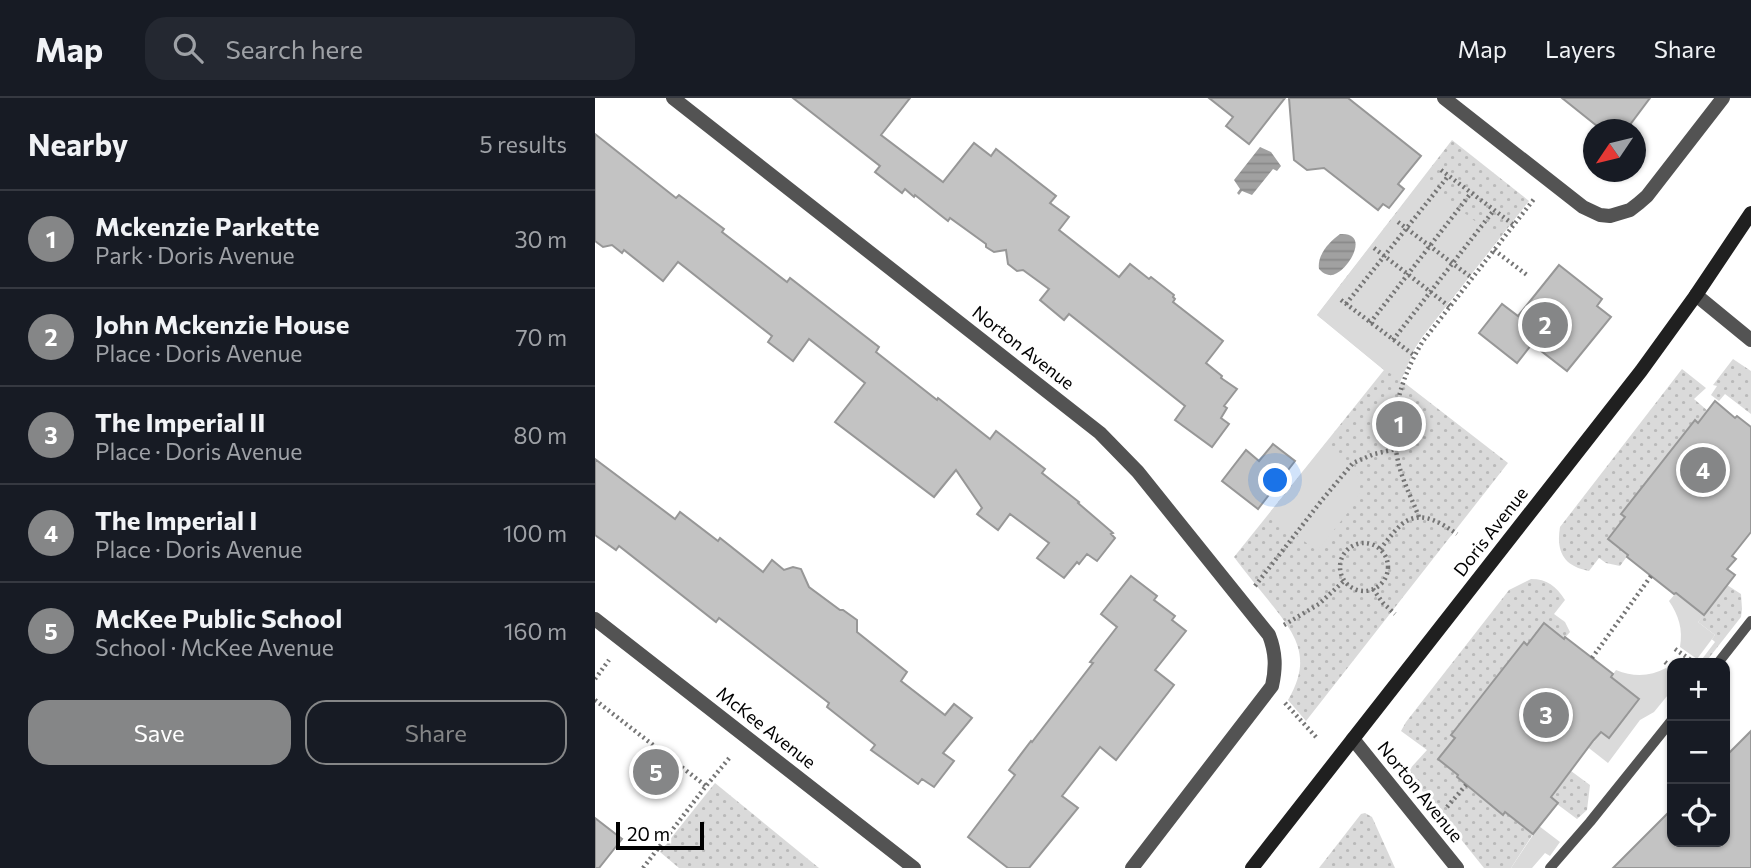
<!DOCTYPE html>
<html lang="en">
<head>
<meta charset="utf-8">
<style>
	:root { --surface:#171b24; --page:#242831; --text:#f1f3f6; --muted:#9ea1a6; --line:#363941; --accent:#858687 }
	body { margin:0; font-family:Commissioner,sans-serif; background:var(--page); color:var(--text) }
	.controls { position:absolute; right:21px; bottom:21px; display:grid; overflow:hidden; border-radius:14px; box-shadow:0 2px 5px #0004 }
	.controls button { width:63px; height:63px; display:grid; place-items:center; padding:0; border:0; border-bottom:2px solid var(--line); background:var(--surface); color:var(--text); font:35px sans-serif }
	.compass { position:absolute; left:988px; top:21px; width:63px; height:63px; border-radius:50%; background:var(--surface); box-shadow:0 2px 5px #0004; rotate:235deg }
	.scale { position:absolute; left:21px; bottom:18px; width:88px; box-sizing:border-box; padding-left:7px; border:4px solid #000; border-top:0; font-size:19px; line-height:24px; white-space:nowrap; color:#000; -webkit-text-stroke:5px #fff; paint-order:stroke }
	.you { position:absolute; left:681px; top:383px; width:24px; height:24px; margin:-18px; border:5px solid #fff; border-radius:50%; background:#1a73e8; box-shadow:0 0 0 10px #1a73e833 }
	.badge { display:grid; place-items:center; width:46px; height:46px; border-radius:50%; background:var(--accent); color:#fff; font-size:23px; font-weight:700 }
	.pin { position:absolute; translate:-50% -50%; border:4px solid #fff; box-shadow:0 2px 7px #0006 }
	.list { margin:0; padding:0; list-style:none }
	h2 { display:flex; justify-content:space-between; align-items:center; height:91px; margin:0; padding:0 28px; font-size:30px }
	h2 small { font-size:23px; font-weight:400; color:var(--muted) }
	.list li { display:grid; grid-template-columns:46px 1fr auto; gap:21px; align-items:center; box-sizing:border-box; height:98px; padding:0 28px; border-top:2px solid var(--line) }
	.list b { display:block; font-size:26px; white-space:nowrap }
	.list p { margin:0; font-size:23px; white-space:nowrap; color:var(--muted) }
	.list em { font-size:23px; font-style:normal; color:var(--muted) }
	.actions { display:flex; gap:14px; padding:21px 28px }
	.actions a { flex:1; padding:16px 0; border:2px solid var(--accent); border-radius:21px; text-align:center; font-size:24px; color:var(--accent) }
	.actions .main { background:var(--accent); color:#fff }
	.icon { flex:none; width:38px; height:38px; fill:none; stroke:currentColor; stroke-width:2; stroke-linecap:round; stroke-linejoin:round }
	.map { position:relative; flex:none; width:1156px; height:770px; overflow:hidden }
	header { display:flex; align-items:center; gap:42px; box-sizing:border-box; height:98px; padding:0 35px; background:var(--surface); border-bottom:2px solid var(--line) }
	header strong { font-size:33px }
	nav { display:flex; gap:38px; margin-inline-start:auto; font-size:24px }
	.search { width:490px; height:63px; background:var(--page); display:flex; align-items:center; gap:18px; box-sizing:border-box; padding:0 24px; border-radius:21px; color:var(--muted); font-size:26px }
	main { display:flex }
	aside { flex:1; background:var(--surface) }
	.map>svg:first-child { display:block }
</style>
</head>
<body>
<header>
<strong>Map</strong>
<div class="search"><svg class="icon" aria-label="search" viewBox="0 0 24 24"><circle cx="10" cy="10" r="6"/><path d="M15 15l6 6"/></svg>Search here</div>
<nav><a>Map</a><a>Layers</a><a>Share</a></nav>
</header>
<main>
<aside>
<h2>Nearby<small>5 results</small></h2>
<ul class="list">
<li><span class="badge">1</span><div><b>Mckenzie Parkette</b><p>Park · Doris Avenue</p></div><em>30 m</em></li>
<li><span class="badge">2</span><div><b>John Mckenzie House</b><p>Place · Doris Avenue</p></div><em>70 m</em></li>
<li><span class="badge">3</span><div><b>The Imperial II</b><p>Place · Doris Avenue</p></div><em>80 m</em></li>
<li><span class="badge">4</span><div><b>The Imperial I</b><p>Place · Doris Avenue</p></div><em>100 m</em></li>
<li><span class="badge">5</span><div><b>McKee Public School</b><p>School · McKee Avenue</p></div><em>160 m</em></li>
</ul>
<div class="actions"><a class="main">Save</a><a>Share</a></div>
</aside>
<div class="map">
<svg width="1156" height="770" viewBox="0 0 1156 770">
	<defs>
		<pattern id="grass-dots" width="8" height="8" patternUnits="userSpaceOnUse" patternTransform="scale(1.75)"><rect width="8" height="8" fill="#dadada"/><path d="M2 2h.1M6 6h.1" fill="none" stroke="#b9b9b9" stroke-width="1.8" stroke-linecap="round"/></pattern>
		<pattern id="water-rules" width="6" height="5" patternUnits="userSpaceOnUse" patternTransform="scale(1.75)"><rect width="6" height="5" fill="#a1a1a1"/><path d="M0 2.5h6" fill="none" stroke="#898989"/></pattern>
	</defs>
	<rect width="100%" height="100%" fill="#fff"/>
	<!-- grass -->
	<g fill="url(#grass-dots)">
		<path d="M857,42L934,103L827,239L820,250L805,284L811,286L913,365L711,623L693,602C718,559 701,537 674,503C662,488 650,474 639,459L789,272L722,217Z"/>
		<polygon points="1138,261 1156,273 1156,316 1130,296 1124,303 1116,297 1122,288 1118,287"/>
		<path d="M1087,271L1111,290L1099,301L1113,313L1103,325L1099,323L1026,416L1030,419L1013,440L1033,457L1025,468L1011,465L1004,460L994,473C968,468 961,453 965,429Z"/>
		<path d="M936,481C952,481 961,488 970,502L959,516L970,524L975,534L969,541L932,547L928,544L856,636L860,640L843,661L863,677L862,680L908,716L910,714L938,736L916,770H889L812,674L832,652L806,633L811,624L914,492Z"/>
		<polygon points="1132,487 1146,496 1147,511 1146,519 1110,565 1104,565 1120,544 1117,541 1120,537 1103,524"/>
		<polygon points="976,673 995,687 992,712 982,721 962,706 962,704 956,699"/>
		<polygon points="120,685 224,770 84,770 65,754"/>
		<polygon points="770,715 777,719 800,770 724,770 766,716"/>
	</g>
	<!-- garden -->
	<g fill="#dadada">
		<polygon points="827,82 903,141 827,239 820,250 806,281 789,272 722,217"/>
		<polygon points="731,345 760,369 765,385 765,394 759,407 722,453 674,416"/>
		<path d="M1081,495L1109,517L1103,524L1120,537L1102,561L1085,549C1088,531 1084,518 1074,503Z"/>
		<path d="M1071,570L1077,575V592L1059,614L1045,622L1013,665L990,647L995,641L999,644L1006,634L1014,639L1044,601L1016,579L1021,572C1038,579 1055,579 1071,570Z"/>
		<polygon points="944,728 965,744 955,758 950,755 937,770 916,770"/>
	</g>
	<!-- water -->
	<g fill="url(#water-rules)">
		<polygon points="665,49 676,54 686,68 682,73 678,71 657,97 647,93 644,97 642,95 645,91 639,82"/>
		<path d="M745,136C779,134 749,180 734,177C729,176 727,174 724,171C722,157 734,144 745,136Z"/>
	</g>
	<!-- building -->
	<g fill="#c3c3c3" stroke="#979797" stroke-width="2">
		<polygon points="198,0 315,0 286,37 348,84 379,45 396,58 401,51 461,98 455,105 474,119 464,132 524,179 535,166 554,181 556,179 579,197 578,199 580,201 578,204 628,243 611,265 627,278 626,280 642,291 629,308 632,310 626,320 634,326 617,349 580,322 590,308 474,216 469,222 445,202 454,191 428,172 422,173 413,166 411,152 399,154 391,149 391,146 355,120 353,123 320,97 319,99 310,91 307,95 280,74 285,68"/>
		<polygon points="614,0 690,0 654,46 631,28 638,19"/>
		<polygon points="694,0 753,0 826,58 803,86 809,91 794,110 788,106 783,112 729,70 712,72 699,62"/>
		<polygon points="967,0 1055,0 1031,32 1007,32"/>
		<polygon points="0,36 81,100 84,97 129,131 127,134 192,184 195,180 284,249 281,254 342,302 343,300 395,341 401,333 450,371 447,375 484,404 483,405 518,435 516,436 520,440 502,463 492,456 484,466 482,464 469,480 442,460 454,445 415,416 403,432 382,416 387,410 361,372 339,399 240,324 270,285 214,241 198,263 173,244 177,238 83,164 68,183 29,152 27,155 17,147 8,149 0,143"/>
		<polygon points="964,167 1007,201 1002,208 1016,219 972,273 937,246 922,265 884,235 907,206 923,218"/>
		<polygon points="1120,303 1140,320 1142,318 1156,329 1156,434 1137,458 1141,461 1132,471 1140,477 1109,517 1081,495 1079,496 1032,459 1033,457 1013,441 1030,419 1026,416 1100,322 1103,325"/>
		<polygon points="678,346 700,363 663,411 627,383 651,352 664,363"/>
		<polygon points="0,361 80,421 85,414 123,443 125,440 168,474 177,462 189,472 198,469 206,471 214,489 245,512 248,512 262,522 262,534 312,574 306,583 350,617 359,606 377,620 348,655 359,663 339,689 327,681 323,686 276,652 280,647 279,646 232,609 234,605 124,520 121,524 24,448 21,452 0,437"/>
		<polygon points="536,478 562,498 559,502 580,518 577,522 591,533 560,572 579,587 521,662 505,649 467,698 483,710 434,770 413,770 373,739 420,677 414,672 436,643 437,644 498,565 495,564 522,529 506,516"/>
		<polygon points="949,525 969,541 970,539 1018,576 1016,579 1044,601 1014,640 1006,634 998,643 956,699 963,705 938,736 910,714 908,717 862,679 863,677 843,661 860,640 856,637 929,544 932,547"/>
		<polygon points="1156,633 1156,770 1018,770 1077,711 1077,744 1130,744 1130,659"/>
		<polygon points="0,720 27,741 4,770 0,770"/>
	</g>
	<g fill="none" stroke-linecap="round" stroke-linejoin="round">
		<!-- path -->
		<g stroke="#757575" stroke-width="4.5" stroke-dasharray="2 3.5" stroke-linecap="butt">
			<polyline points="846,72 919,127"/>
			<polyline points="803,124 877,180"/>
			<polyline points="779,150 855,209"/>
			<polyline points="899,152 932,177"/>
			<polyline points="746,202 820,258"/>
			<polyline points="751,206 854,77"/>
			<polyline points="775,225 876,95"/>
			<polyline points="798,242 899,112"/>
			<path d="M824,419C817,401 807,382 803,363C793,321 806,279 828,243L939,101"/>
			<circle cx="769" cy="469" r="24"/>
			<path d="M785,451C792,443 799,433 807,426C826,411 846,425 862,436"/>
			<polyline points="660,488 727,402 758,365 779,356 801,351"/>
			<polyline points="778,491 788,505 800,516"/>
			<polyline points="689,527 724,506 750,482"/>
			<polyline points="1080,551 1100,565"/>
			<polyline points="997,560 1056,478"/>
			<polyline points="1070,564 1077,570"/>
			<polyline points="0,581 14,562"/>
			<polyline points="0,602 111,688"/>
			<polyline points="690,605 721,639"/>
			<polyline points="852,709 871,687"/>
			<polyline points="48,770 111,688 136,658"/>
		</g>
		<!-- lane -->
		<g stroke="#535353" stroke-width="10">
			<polyline points="1123,565 1156,523"/>
			<polyline points="955,770 995,724 1077,622"/>
		</g>
		<!-- street -->
		<g stroke="#535353" stroke-width="14">
			<path d="M78,0L505,335L543,374L674,537C681,555 681,570 677,588L537,770"/>
			<polyline points="849,0 988,109 1005,117 1015,118 1035,112 1044,105 1052,98 1128,0"/>
			<polyline points="1101,197 1156,242"/>
			<polyline points="0,521 319,770"/>
			<polyline points="758,641 862,770"/>
		</g>
		<!-- secondary -->
		<polyline stroke="#202020" stroke-width="14" points="657,770 1046,273 1101,197 1156,115"/>
	</g>
	<g text-anchor="middle" stroke-width="6" stroke-linejoin="round" paint-order="stroke">
		<!-- street labels -->
		<g font-size="18" fill="#000" stroke="#fff">
			<text transform="translate(428 250) rotate(38)" y="6">Norton Avenue</text>
			<text transform="translate(896 434) rotate(-52)" y="6">Doris Avenue</text>
			<text transform="translate(171 630) rotate(38)" y="6">McKee Avenue</text>
			<text transform="translate(825 694) rotate(51)" y="6">Norton Avenue</text>
		</g>
	</g>
</svg>
<div class="controls">
<button>+</button>
<button>−</button>
<button><svg class="icon" aria-label="locate" viewBox="0 0 24 24"><circle cx="12" cy="12" r="6"/><path d="M12 2v4M12 18v4M2 12h4M18 12h4"/></svg></button>
</div>
<svg class="compass" viewBox="-18 -18 36 36"><path d="M0-13l5 13h-10z" fill="#e53935"/><path d="M0 13l5-13h-10z" fill="#9ea1a6"/></svg>
<div class="scale">20 m</div>
<div class="you"></div>
<div class="pin badge" style="left:804px;top:326px">1</div>
<div class="pin badge" style="left:950px;top:227px">2</div>
<div class="pin badge" style="left:951px;top:617px">3</div>
<div class="pin badge" style="left:1108px;top:372px">4</div>
<div class="pin badge" style="left:61px;top:674px">5</div>
</div>
</main>
</body>
</html>
